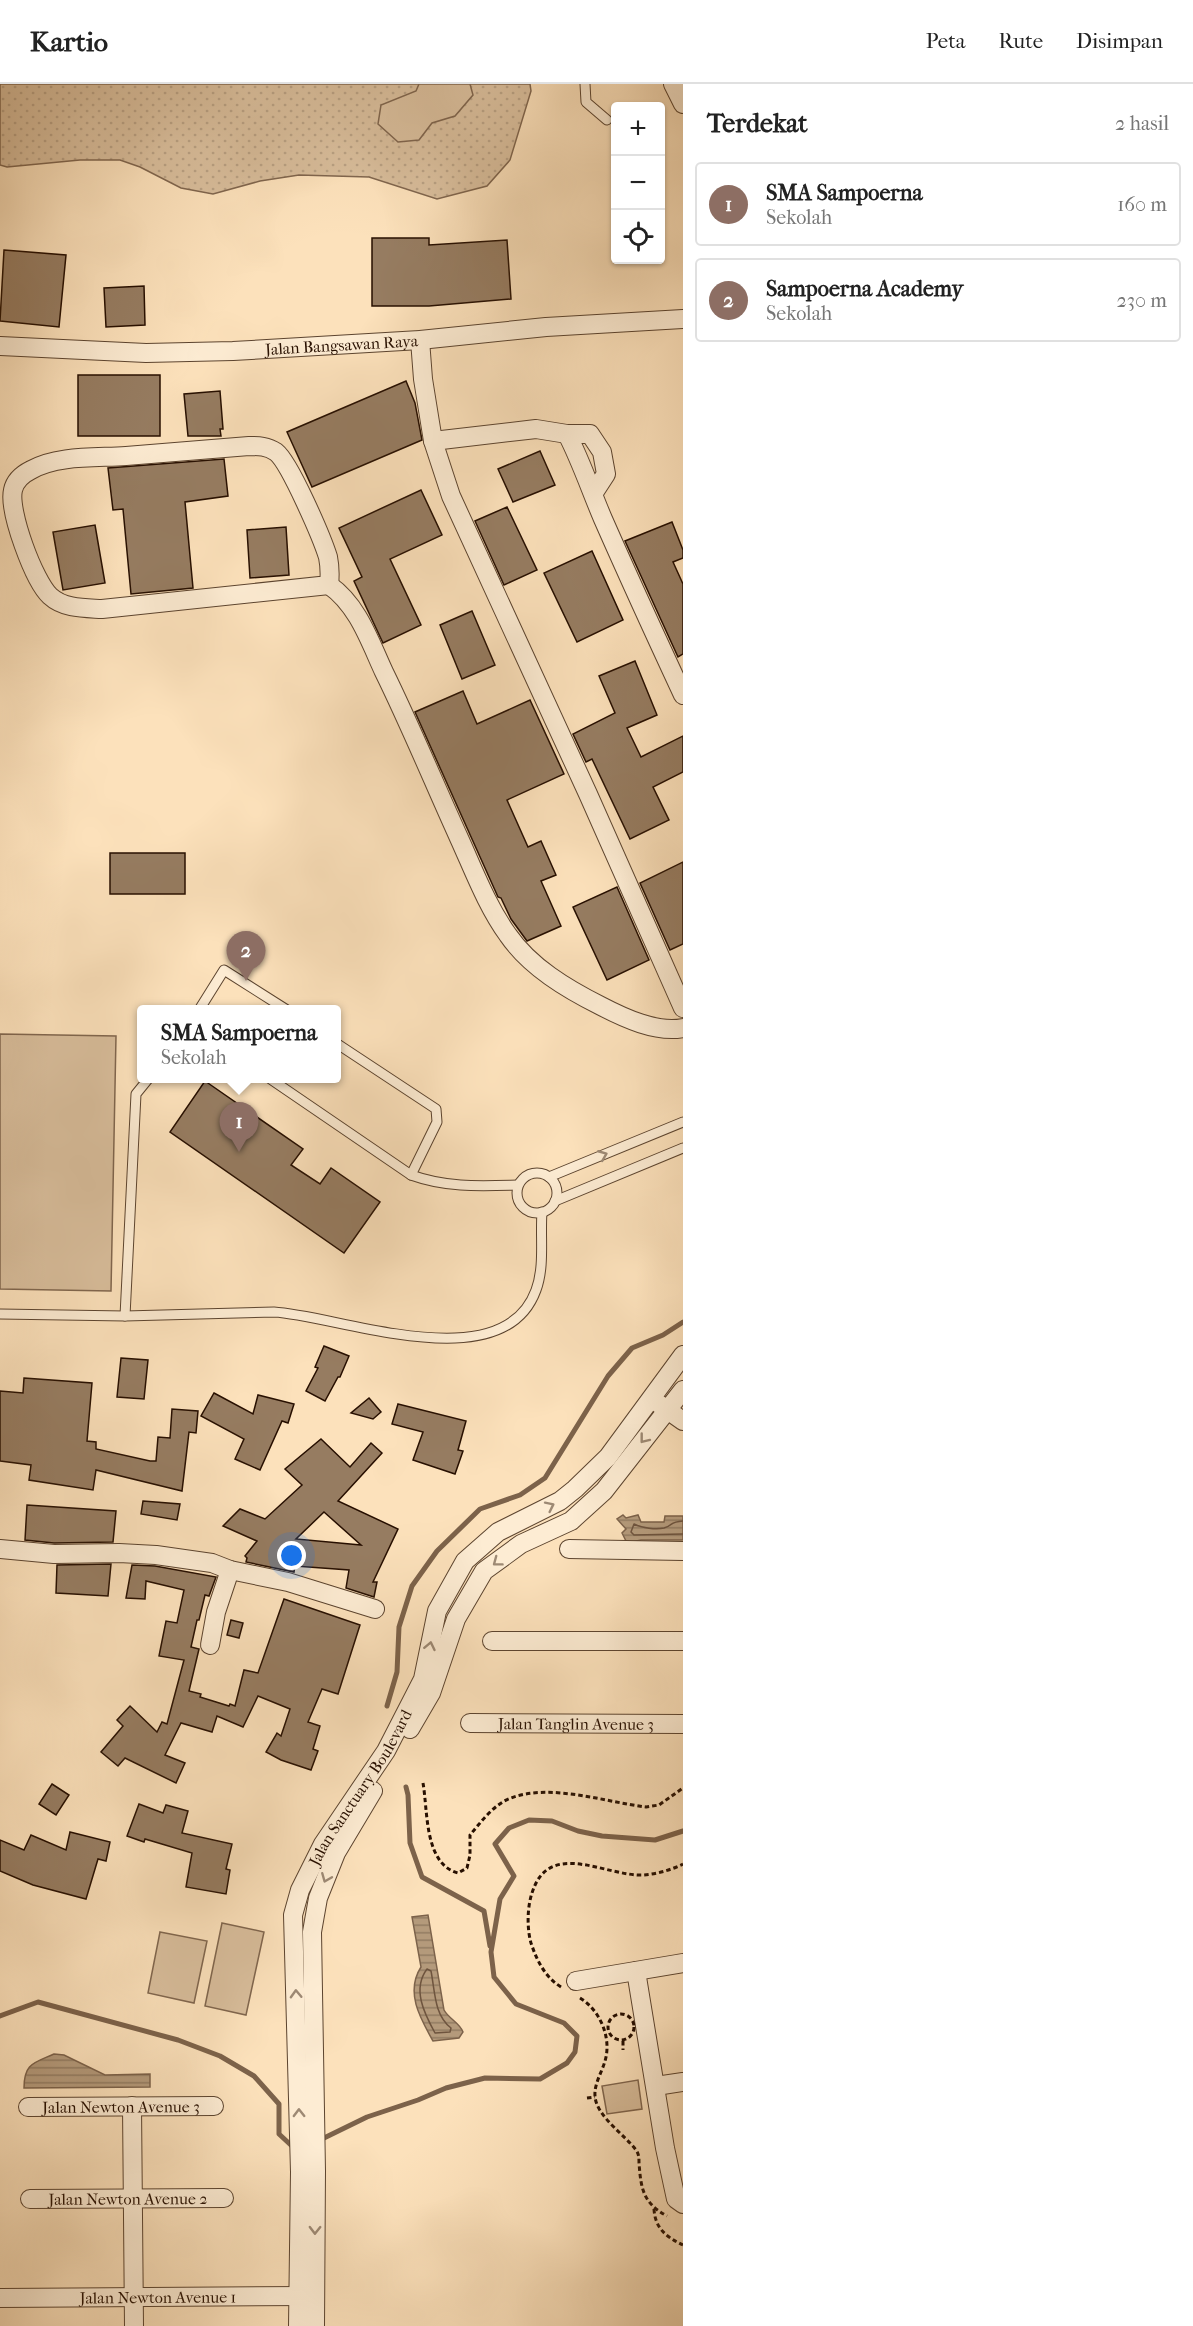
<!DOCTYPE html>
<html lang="id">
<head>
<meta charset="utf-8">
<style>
	:root { --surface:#fff; --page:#f6f6f6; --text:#222; --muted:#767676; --line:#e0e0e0; --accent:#111827 }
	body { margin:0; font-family:"IM FELL French Canon",serif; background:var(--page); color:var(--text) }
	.controls { position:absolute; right:18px; top:18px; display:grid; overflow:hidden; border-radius:6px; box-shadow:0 2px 4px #0004 }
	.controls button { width:54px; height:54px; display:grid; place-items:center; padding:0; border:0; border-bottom:2px solid var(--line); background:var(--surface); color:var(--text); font:30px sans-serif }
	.you { position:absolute; left:292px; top:1472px; width:21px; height:21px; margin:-15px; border:4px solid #fff; border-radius:50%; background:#1a73e8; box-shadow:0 0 0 9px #1a73e833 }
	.badge { display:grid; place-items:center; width:39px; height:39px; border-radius:50%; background:var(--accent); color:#fff; font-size:20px; font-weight:700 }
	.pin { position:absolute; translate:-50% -50px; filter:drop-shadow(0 2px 3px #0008) }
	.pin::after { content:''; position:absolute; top:32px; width:21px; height:18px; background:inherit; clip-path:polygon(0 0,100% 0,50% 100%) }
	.popup { position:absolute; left:137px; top:921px; width:204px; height:78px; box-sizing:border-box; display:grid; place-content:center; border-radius:6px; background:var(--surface); filter:drop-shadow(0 2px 4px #0005); font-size:20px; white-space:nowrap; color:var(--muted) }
	.popup b { font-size:22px; color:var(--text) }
	.popup::after { content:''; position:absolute; left:50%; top:100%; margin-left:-12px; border:12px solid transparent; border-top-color:var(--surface) }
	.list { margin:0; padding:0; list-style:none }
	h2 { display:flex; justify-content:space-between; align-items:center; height:78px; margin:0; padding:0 24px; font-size:26px }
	h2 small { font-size:20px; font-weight:400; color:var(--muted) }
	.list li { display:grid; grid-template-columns:39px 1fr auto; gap:18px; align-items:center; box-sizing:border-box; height:84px; margin:0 12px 12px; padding:0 12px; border:2px solid var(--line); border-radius:6px }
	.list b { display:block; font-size:22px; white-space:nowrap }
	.list p { margin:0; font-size:20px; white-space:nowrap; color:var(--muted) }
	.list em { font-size:20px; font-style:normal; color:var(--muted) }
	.icon { flex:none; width:33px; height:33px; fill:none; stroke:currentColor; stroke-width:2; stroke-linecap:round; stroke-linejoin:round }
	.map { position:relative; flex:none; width:683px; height:2242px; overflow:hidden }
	header { display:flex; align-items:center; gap:36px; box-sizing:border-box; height:84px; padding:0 30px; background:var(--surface); border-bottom:2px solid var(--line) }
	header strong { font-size:28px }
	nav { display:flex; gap:33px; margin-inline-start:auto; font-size:21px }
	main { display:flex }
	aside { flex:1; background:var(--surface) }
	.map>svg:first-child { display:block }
</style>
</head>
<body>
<header>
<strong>Kartio</strong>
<nav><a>Peta</a><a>Rute</a><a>Disimpan</a></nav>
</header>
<main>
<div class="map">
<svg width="683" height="2242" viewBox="0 0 683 2242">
	<defs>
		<pattern id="green-dots" width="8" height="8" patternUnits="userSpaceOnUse" patternTransform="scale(1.5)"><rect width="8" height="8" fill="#d8bd9b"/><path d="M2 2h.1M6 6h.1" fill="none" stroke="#b9a184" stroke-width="1.8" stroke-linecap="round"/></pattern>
		<pattern id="water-rules" width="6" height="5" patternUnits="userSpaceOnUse" patternTransform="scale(1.5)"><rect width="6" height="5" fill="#b49a7b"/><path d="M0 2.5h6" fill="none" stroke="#927c62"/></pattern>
	</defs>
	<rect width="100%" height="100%" fill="#fce1bb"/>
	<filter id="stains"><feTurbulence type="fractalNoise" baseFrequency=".00333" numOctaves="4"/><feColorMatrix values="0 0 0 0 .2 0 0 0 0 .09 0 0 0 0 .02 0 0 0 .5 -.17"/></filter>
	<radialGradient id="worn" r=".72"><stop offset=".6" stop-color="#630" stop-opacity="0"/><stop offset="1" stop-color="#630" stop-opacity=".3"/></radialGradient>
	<!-- green -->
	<polygon fill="url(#green-dots)" stroke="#80664e" stroke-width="1.5" points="0,0 530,0 531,7 510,76 487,102 437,115 369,93 299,91 260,97 213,110 181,104 140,83 120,76 80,76 7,83 0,81"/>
	<!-- pitch -->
	<g fill="#d8bd9b" stroke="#80664e" stroke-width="1.5">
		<polygon points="419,0 470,0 473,11 455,32 432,39 419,56 398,58 378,40 381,21 416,7"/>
		<polygon points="0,950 116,952 111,1207 0,1205"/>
		<polygon points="222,1839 264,1848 246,1931 205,1922"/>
		<polygon points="160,1848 207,1857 194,1919 148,1909"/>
		<polygon points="638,1996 642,2025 607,2030 602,2002"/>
	</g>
	<!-- water -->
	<g fill="url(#water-rules)" stroke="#7c624a" stroke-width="1.5">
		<polygon points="623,1431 626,1434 638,1431 641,1438 664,1438 665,1432 683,1432 683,1456 641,1456 627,1459 622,1449 626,1445 617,1435"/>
		<path d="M428,1831L444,1926C449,1935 460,1939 463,1948L459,1954L433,1957C420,1934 405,1908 421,1883L412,1833Z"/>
		<path d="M54,1970L64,1971L105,1991L150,1990V2003L24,2004C24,1979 34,1979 54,1970Z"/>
	</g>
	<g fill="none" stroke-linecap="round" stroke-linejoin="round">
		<!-- shore -->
		<g stroke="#6e543e" stroke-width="1.5">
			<path d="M683,1437C669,1438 674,1441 664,1444C656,1446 642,1444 634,1440L631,1448L634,1451L683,1450"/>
			<path d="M427,1885L431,1887C435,1907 434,1931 451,1944L450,1948L435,1949C424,1929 412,1905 427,1885Z"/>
		</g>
		<!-- stream -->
		<g stroke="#7c624a" stroke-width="5">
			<polyline points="387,1622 397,1588 399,1543 412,1502 437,1467 480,1425 520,1411 545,1394 608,1292 632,1264 663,1251 683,1238"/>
			<polyline points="406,1703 408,1711 410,1759 422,1793 484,1827 490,1862"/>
			<polyline points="0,1932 38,1918 178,1956 220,1972 254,1992 279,2020 279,2050 293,2063"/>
			<polyline points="324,2054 367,2033 418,2016 446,2004 485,1994 540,1995 567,1979 575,1968 577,1952 564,1939 516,1920 494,1893 491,1868 500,1815 514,1792 495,1760 509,1744 529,1736 552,1737 578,1747 602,1752 655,1756 683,1747"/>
		</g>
	</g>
	<!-- building -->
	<g fill="#967c61" stroke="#270f00" stroke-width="1.5" fill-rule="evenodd">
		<polygon points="372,154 429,154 429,161 507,156 511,215 429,222 372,222"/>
		<polygon points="4,166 66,171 59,243 0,237"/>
		<polygon points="144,202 145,241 106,243 104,204"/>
		<rect x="78" y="291" width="82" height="61"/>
		<polygon points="406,297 415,319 422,356 312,403 287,348"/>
		<polygon points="220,307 223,345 220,345 221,352 188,352 184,310"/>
		<polygon points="540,367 555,401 513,418 498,385"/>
		<polygon points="224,375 228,412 185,418 193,504 131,510 123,425 113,426 108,384"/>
		<polygon points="421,406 442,451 390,475 421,541 383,559 354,497 362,493 339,444"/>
		<polygon points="507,423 537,486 504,501 475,437"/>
		<polygon points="672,438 683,466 683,474 673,478 683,500 683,570 678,573 625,457"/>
		<polygon points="95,441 105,499 63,506 53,448"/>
		<polygon points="286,443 289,491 250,494 247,446"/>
		<polygon points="592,467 623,536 577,558 544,489"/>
		<polygon points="472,527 495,581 462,595 440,541"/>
		<polygon points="635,577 657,631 627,644 641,673 683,652 683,688 653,703 669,736 630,755 592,675 586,678 573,650 615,629 599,592"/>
		<polygon points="463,607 477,640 530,616 564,690 507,716 528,763 541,757 556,791 541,797 561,842 527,857 511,835 501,814 498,813 415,628"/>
		<rect x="110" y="769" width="75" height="41"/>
		<polygon points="683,778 683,860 670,866 640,799"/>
		<polygon points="617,803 649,876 607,896 573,823"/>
		<polygon points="205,997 303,1065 291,1081 320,1100 331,1084 380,1118 344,1169 170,1048"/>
		<polygon points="324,1262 349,1272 340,1293 338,1293 325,1317 306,1307 318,1284 315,1283"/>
		<polygon points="121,1274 148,1276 144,1315 117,1313"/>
		<polygon points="24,1294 92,1299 87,1357 96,1358 96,1365 150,1377 156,1377 158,1353 170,1354 172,1325 198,1327 196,1349 189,1348 182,1407 96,1386 93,1406 29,1396 31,1381 0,1377 0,1307 23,1309"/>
		<polygon points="214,1309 253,1330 258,1311 294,1320 288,1339 282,1337 260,1386 235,1375 244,1355 201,1332"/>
		<polygon points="369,1314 381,1328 373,1335 351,1329"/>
		<polygon points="398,1320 466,1337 458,1366 463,1367 455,1390 413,1376 423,1348 392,1340"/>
		<path d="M321,1355L350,1383L371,1359L382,1369L338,1417L398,1445L373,1498H377L374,1513L346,1504L349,1486L295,1482L294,1488L246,1478L247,1474L245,1472L257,1457L223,1442L240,1425L265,1435L302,1401L285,1385ZM324,1428L361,1461L296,1455Z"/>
		<polygon points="143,1417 180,1420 177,1436 141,1430"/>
		<polygon points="27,1421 116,1427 113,1458 54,1459 25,1456"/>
		<polygon points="111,1480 108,1512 56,1509 57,1481"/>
		<polygon points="132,1481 155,1482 216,1493 209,1512 205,1511 199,1536 197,1536 191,1563 199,1565 189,1607 201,1610 200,1613 229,1622 230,1620 235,1622 244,1586 258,1589 284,1515 360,1541 338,1610 322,1605 308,1638 320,1642 313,1665 318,1667 311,1686 281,1676 266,1668 277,1649 281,1652 290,1625 258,1612 243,1643 217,1632 212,1648 181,1639 165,1671 185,1679 176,1699 125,1674 118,1682 101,1668 123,1642 117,1636 130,1622 157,1648 162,1638 167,1640 184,1576 159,1572 166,1537 177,1539 184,1506 146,1497 145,1515 126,1514"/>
		<polygon points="231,1536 243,1539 239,1554 227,1551"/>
		<polygon points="52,1700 69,1711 56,1731 39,1720"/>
		<polygon points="139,1720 163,1729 166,1721 188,1727 182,1749 232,1760 226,1785 230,1786 226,1810 186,1803 192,1769 145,1755 144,1758 127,1752"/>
		<polygon points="70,1748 110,1758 106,1777 98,1775 86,1815 33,1801 0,1787 0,1756 24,1766 31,1751 66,1766"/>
	</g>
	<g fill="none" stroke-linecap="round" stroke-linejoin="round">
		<!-- service casing -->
		<g stroke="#5c442f" stroke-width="11">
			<g id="service">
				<polyline points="585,0 586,18 607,36"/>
				<polyline points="199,926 224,886 287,926"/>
				<polyline points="336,959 436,1025 437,1038 411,1091"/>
				<path d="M269,994L411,1091C447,1104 481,1102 518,1101"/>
				<circle cx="537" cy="1109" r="20"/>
				<polyline points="549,1093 683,1038"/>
				<polyline points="555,1117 683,1064"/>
				<path d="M0,1230L125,1232L274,1228C341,1232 503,1297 536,1206C545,1182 540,1153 542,1128"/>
				<polyline points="125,1232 136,1010 149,994"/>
			</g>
		</g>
		<!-- minor casing -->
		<g stroke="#5c442f" stroke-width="20">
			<g id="minor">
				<polyline points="673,0 683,20"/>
				<polyline points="420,256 423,295 433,357 451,412 588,710 683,924"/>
				<path id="s1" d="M0,262L146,269L233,267L420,256L546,243L683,235"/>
				<polyline points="433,357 536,345 567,350"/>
				<path d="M249,362C259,362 267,362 276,368C290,379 322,454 328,473C330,483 330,492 329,501L102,525C85,524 64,525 50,512C34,497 8,427 13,406C15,397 23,390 31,386C57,371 96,374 126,372C167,369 208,365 249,362Z"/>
				<path d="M593,410L606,390L602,368L590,350H567C581,377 591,407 603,435C629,494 656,553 683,611"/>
				<path d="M329,501C358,521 370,558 384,588C411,643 434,699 459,754C474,787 487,822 508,851C530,883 567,905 601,922C624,934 656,949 683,944"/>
				<polyline points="659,1320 683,1337"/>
				<polyline points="0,1465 54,1470 119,1469 156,1471 212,1479 230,1486 288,1498 375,1525"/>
				<polyline points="569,1465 683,1467"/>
				<polyline points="492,1557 683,1557"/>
				<polyline points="210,1561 216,1528 230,1486"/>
				<path id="s2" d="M470,1639L683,1640"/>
				<polyline points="410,1645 431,1609 456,1535 484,1487 521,1460 571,1437 604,1407 683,1306"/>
				<polyline points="636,1887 665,2064 676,2115 683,2120"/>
				<polyline points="576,1897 683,1879"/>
				<polyline points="656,2002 683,1998"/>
				<polyline points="132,2022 134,2242"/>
				<path id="s3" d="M28,2023L214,2022"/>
				<path id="s4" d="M30,2115L224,2114"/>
				<path id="s5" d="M0,2214L310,2212"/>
				<path id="s6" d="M298,2242L300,2088L293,1831L300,1806L323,1760L386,1667L423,1595L437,1527L465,1477L498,1448L560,1417L575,1405L608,1373L683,1271"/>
				<polyline points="315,2242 316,2087 312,1848 318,1814 336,1769 373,1707"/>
			</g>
		</g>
		<!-- path -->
		<g stroke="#270f00" stroke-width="3" stroke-dasharray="4.5 3" stroke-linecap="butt">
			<path d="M423,1699C428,1727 424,1780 458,1789L467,1784L470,1771V1751C481,1738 494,1720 511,1714C551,1699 605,1718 646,1723L659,1721L683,1704"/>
			<path d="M561,1903C545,1893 537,1877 531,1859C527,1845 527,1824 532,1809C549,1754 606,1793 644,1791C657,1790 671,1786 683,1780"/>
			<path d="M580,1914C600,1926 612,1954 605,1977C602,1988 594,2000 595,2012C596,2032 625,2051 636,2066C639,2070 639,2074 639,2079C641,2105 643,2119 667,2132"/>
			<circle cx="621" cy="1943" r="13"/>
			<polyline points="623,1957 623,1966"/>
			<polyline points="587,2014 595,2013"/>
			<path d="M654,2125C655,2144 666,2153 683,2161"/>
		</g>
		<!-- service -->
		<use href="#service" stroke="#fdecd3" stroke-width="9"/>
		<!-- minor -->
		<use href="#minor" stroke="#fdecd3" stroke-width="18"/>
	</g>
	<!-- one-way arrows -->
	<defs><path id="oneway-chevron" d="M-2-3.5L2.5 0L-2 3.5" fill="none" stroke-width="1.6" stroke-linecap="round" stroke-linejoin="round" transform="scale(1.5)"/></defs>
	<g stroke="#9d8974">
		<use href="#oneway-chevron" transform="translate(603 1071) rotate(-22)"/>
		<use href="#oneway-chevron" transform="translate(644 1355) rotate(128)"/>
		<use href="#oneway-chevron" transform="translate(550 1422) rotate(-26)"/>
		<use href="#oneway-chevron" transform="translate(497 1478) rotate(143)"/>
		<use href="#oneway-chevron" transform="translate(430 1562) rotate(-78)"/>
		<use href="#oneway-chevron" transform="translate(326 1794) rotate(112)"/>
		<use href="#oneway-chevron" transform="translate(296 1910) rotate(-92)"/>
		<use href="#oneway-chevron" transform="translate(299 2029) rotate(-91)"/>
		<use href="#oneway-chevron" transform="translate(315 2146) rotate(91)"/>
	</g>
	<g text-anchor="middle" stroke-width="6" stroke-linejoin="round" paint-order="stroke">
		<!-- street labels -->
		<g font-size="16" fill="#270f00" stroke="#fdecd3">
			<text dy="6" stroke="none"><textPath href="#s1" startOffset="342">Jalan Bangsawan Raya</textPath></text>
			<text dy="6" stroke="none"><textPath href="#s2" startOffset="106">Jalan Tanglin Avenue 3</textPath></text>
			<text dy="6" stroke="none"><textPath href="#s6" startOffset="556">Jalan Sanctuary Boulevard</textPath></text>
			<text dy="6" stroke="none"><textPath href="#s3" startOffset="93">Jalan Newton Avenue 3</textPath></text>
			<text dy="6" stroke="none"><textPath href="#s4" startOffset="98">Jalan Newton Avenue 2</textPath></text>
			<text dy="6" stroke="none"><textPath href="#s5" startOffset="158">Jalan Newton Avenue 1</textPath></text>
		</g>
	</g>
	<rect width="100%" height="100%" filter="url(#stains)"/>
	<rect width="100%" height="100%" fill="url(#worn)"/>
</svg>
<div class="controls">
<button>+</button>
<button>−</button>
<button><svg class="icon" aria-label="locate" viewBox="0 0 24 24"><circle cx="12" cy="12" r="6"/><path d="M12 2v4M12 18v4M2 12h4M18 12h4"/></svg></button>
</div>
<div class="you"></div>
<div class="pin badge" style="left:239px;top:1068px;background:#8d6e63">1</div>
<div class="popup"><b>SMA Sampoerna</b>Sekolah</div>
<div class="pin badge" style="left:246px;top:897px;background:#8d6e63">2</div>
</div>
<aside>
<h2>Terdekat<small>2 hasil</small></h2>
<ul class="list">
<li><span class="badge" style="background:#8d6e63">1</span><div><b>SMA Sampoerna</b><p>Sekolah</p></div><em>160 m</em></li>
<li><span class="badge" style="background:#8d6e63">2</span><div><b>Sampoerna Academy</b><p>Sekolah</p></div><em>230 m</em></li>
</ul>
</aside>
</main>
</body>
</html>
